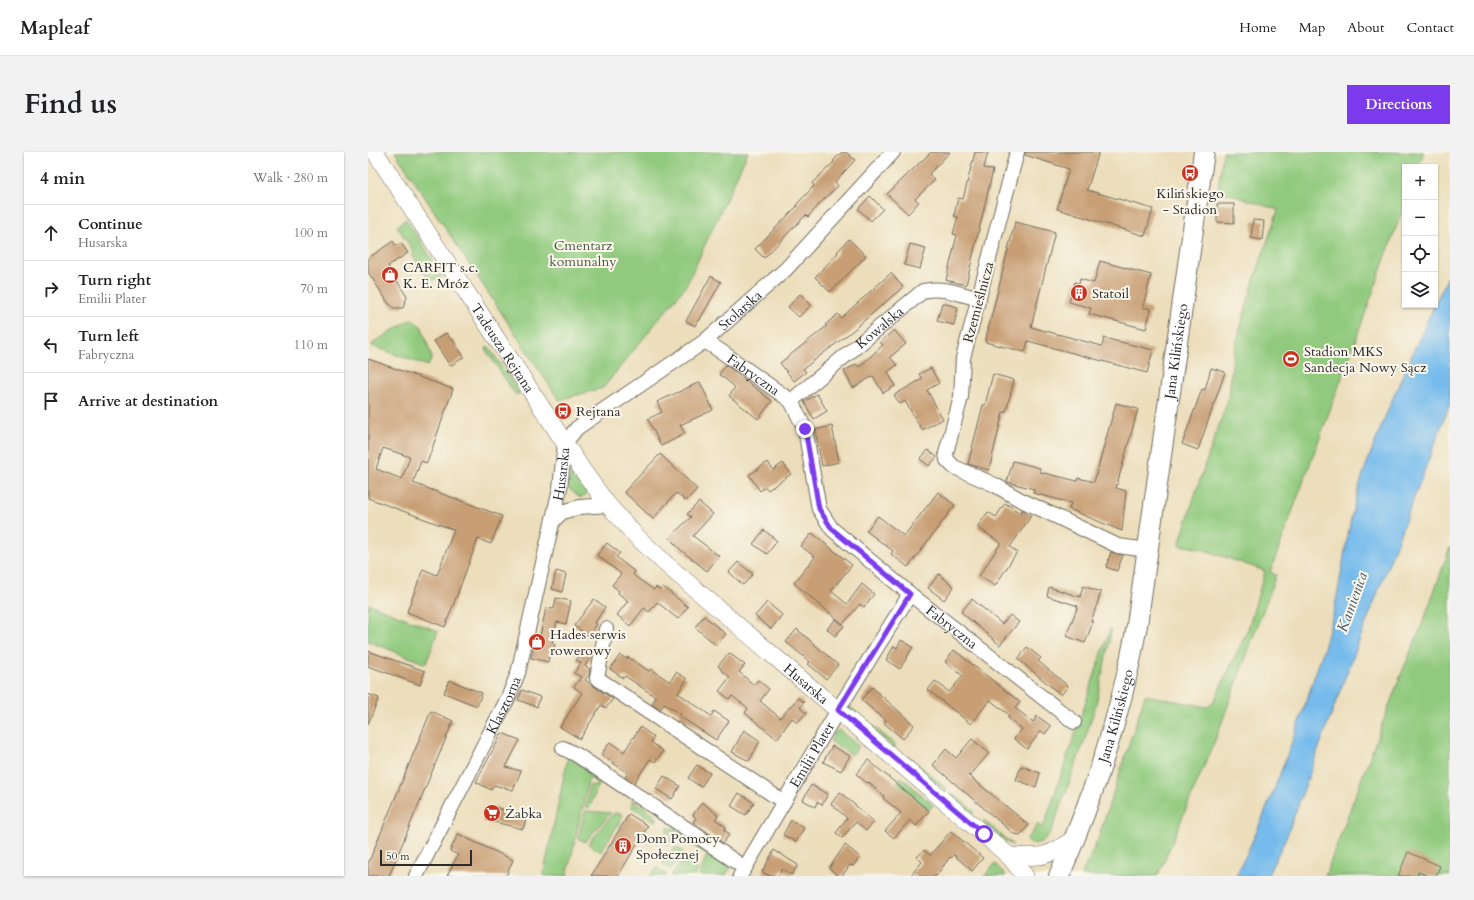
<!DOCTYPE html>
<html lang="en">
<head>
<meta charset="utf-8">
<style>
	:root { --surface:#fff; --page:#f2f2f2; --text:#202124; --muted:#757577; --line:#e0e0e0; --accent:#7c3aed }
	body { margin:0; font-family:Cardo,serif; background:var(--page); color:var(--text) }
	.controls { position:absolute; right:12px; top:12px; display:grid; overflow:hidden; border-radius:0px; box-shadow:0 1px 3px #0004 }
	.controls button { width:36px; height:36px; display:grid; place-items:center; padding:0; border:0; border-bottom:1px solid var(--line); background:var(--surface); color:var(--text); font:20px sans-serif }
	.scale { position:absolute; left:12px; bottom:10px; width:92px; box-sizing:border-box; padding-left:4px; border:2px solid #2b2b2b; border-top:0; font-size:11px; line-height:14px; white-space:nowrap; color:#2b2b2b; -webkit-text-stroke:3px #fbf7ec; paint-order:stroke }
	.stop { position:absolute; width:12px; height:12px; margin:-9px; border:3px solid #7c3aed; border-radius:50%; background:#fff }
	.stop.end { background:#7c3aed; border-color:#fff; box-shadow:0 1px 4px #0008 }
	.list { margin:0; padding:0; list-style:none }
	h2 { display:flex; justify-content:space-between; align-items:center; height:52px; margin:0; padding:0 16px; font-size:17px }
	h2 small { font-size:13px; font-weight:400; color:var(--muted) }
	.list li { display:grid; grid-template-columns:26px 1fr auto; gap:12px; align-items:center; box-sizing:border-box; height:56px; padding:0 16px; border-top:1px solid var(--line) }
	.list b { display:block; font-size:15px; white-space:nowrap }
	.list p { margin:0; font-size:13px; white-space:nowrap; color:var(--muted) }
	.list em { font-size:13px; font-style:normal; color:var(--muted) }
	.icon { flex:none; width:22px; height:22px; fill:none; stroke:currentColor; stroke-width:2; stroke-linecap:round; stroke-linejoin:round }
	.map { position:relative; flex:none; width:1082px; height:724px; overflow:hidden; border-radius:0px }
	header { display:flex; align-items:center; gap:24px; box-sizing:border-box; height:56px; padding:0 20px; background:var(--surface); border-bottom:1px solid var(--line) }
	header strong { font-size:19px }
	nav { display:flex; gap:22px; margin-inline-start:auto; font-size:14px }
	.intro { display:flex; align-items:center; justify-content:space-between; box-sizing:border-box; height:96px; padding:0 24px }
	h1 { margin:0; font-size:28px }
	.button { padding:10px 18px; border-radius:0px; background:var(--accent); color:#fff; font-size:14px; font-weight:700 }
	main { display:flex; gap:24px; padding:0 24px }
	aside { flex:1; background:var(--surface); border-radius:0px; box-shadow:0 1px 3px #0004 }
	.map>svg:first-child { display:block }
</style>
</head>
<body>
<header>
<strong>Mapleaf</strong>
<nav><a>Home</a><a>Map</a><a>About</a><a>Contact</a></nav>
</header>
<div class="intro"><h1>Find us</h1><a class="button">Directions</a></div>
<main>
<aside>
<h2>4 min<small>Walk · 280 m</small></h2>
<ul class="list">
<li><svg class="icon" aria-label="ahead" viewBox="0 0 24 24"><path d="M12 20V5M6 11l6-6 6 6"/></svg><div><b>Continue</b><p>Husarska</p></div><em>100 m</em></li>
<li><svg class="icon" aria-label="right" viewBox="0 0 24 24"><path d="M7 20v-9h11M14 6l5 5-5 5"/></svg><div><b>Turn right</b><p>Emilii Plater</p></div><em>70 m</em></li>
<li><svg class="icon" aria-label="left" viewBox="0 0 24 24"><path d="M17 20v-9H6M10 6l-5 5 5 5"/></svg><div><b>Turn left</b><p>Fabryczna</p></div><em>110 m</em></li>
<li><svg class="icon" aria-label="arrive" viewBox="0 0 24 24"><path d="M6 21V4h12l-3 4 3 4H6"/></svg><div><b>Arrive at destination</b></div></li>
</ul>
</aside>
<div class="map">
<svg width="1082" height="724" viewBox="0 0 1082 724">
	<rect width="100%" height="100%" fill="#fbf7ec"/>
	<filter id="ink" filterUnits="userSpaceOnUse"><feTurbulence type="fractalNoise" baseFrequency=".025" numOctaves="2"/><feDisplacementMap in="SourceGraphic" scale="8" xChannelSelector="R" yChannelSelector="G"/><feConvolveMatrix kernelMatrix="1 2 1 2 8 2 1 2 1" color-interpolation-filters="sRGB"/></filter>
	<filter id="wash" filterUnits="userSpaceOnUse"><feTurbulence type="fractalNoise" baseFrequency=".012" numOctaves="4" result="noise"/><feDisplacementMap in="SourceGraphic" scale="16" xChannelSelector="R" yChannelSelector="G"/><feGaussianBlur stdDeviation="0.9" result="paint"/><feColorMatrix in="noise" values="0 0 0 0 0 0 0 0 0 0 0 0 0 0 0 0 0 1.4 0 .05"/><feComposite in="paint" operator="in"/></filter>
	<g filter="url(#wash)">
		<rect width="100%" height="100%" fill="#ecdebb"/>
		<!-- green -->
		<g fill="#91ca7e" stroke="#5e7a54">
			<polygon points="27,0 380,0 318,134 235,236 191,248"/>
			<polygon points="855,0 1056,0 1050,15 1037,15 1037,51 979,212 902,420 908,423 850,581 794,714 789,724 713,724 730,687 777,543 839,555 846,549 880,477 897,419 834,397 811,393 832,327 861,245 865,202 886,128 910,58 850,38"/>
			<polygon points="38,67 75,124 62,129 44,102 46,100 29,74"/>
			<polygon points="43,167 54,175 64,206 60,214 4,194 5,191"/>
			<polygon points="119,195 121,195 152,242 147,242 118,198"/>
			<polygon points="204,318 205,318 220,339 217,344 212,346 199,335"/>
			<polygon points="1082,395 1082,724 957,724 1030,530 1057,465"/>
			<polygon points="1,452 70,479 58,512 0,489 0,456"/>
			<path d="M742,477H744L728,552L716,590L686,672C682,684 673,696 659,690V686L665,680L669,672L674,675L677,671Z"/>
			<polygon points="480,553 500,570 498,572 481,558"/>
			<polygon points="505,574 528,593 526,596 503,576"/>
			<polygon points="471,578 491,594 484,603 462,589 467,580"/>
			<polygon points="540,604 579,637 577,639 538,606"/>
			<polygon points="200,605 235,627 230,635 221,656 217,655 222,633 228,634 229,632 225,627 221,626 199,724 175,724"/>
			<polygon points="533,625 565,653 561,658 529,630"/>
			<polygon points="585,642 606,659 604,662 583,644"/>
			<polygon points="264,647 287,662 289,668 287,669 264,655"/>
			<polygon points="217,659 243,661 217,690 210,686"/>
			<polygon points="246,661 254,662 254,666 233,700 220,692"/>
			<polygon points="616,668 645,693 644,693 637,689 615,671"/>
			<path d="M299,676H310L365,712L357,724H331L339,702L318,689C310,686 305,688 299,694L305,684L299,680Z"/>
			<polygon points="308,695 315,700 302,718 294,711"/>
			<path d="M319,706C329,707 331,715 328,724H303L314,708Z"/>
			<polygon points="627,712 638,724 616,724"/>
			<polygon points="289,716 298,722 299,724 282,724"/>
		</g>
		<!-- water -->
		<path fill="#76bbec" stroke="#50738c" d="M1082,120V252L967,552L918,686L899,724H868C897,665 920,603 941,541C947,521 955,502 960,482C975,431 977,375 994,325C1019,254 1051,187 1082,120Z"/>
		<g id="blocks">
			<!-- building -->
			<g fill="#c89f74" fill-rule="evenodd">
				<polygon points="474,0 478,0 487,8 467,30 470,34 450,53 450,54 440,65 438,63 396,106 387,97 429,54 428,53 446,34 444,31 466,10 465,9"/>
				<polygon points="563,0 582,0 561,22 567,28 547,47 551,50 540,62 519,42"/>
				<polygon points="607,0 620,0 616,16 625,18 598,133 578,128 589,83 585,82 590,65 586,64 590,46 595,47"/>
				<polygon points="657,0 731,0 719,38 785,57 777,84 689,57 701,17 657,3"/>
				<polygon points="502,44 515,57 503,69 490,57"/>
				<polygon points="849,52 866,52 866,71 849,70"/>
				<polygon points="885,68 896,69 894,88 883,86"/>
				<polygon points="647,70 687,80 663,175 734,194 736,186 785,198 779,221 660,189 657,200 617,190"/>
				<polygon points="481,87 498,104 462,140 447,125 470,101 469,100"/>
				<polygon points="25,89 28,94 33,91 40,101 20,114 39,145 35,156 25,156 22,152 21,152 0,120 0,108 2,105"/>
				<polygon points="542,92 558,96 552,117 536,113"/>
				<polygon points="732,109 783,123 775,155 783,157 778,177 721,162 723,156 701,150 707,130 711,132 712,127 726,131"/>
				<polygon points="523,121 535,135 483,180 435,217 438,220 426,229 412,211 459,174 457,173 470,162 473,166"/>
				<polygon points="343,124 353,130 331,169 330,168 327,174 318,169"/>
				<polygon points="432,142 443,153 431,165 420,155"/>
				<polygon points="574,151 590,155 586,173 569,169"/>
				<polygon points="526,178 538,192 522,205 529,213 520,220 527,234 515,241 505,224 485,236 476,219 489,212 491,215 515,193 512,190"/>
				<polygon points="78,181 83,188 84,187 96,205 82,214 66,189"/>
				<path d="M0,207L85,237L59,311L53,309L45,331L134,364L123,392L110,387L77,475L39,460L55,417L69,423L86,378L0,346ZM15,296L42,305L34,327L8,317Z"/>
				<polygon points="358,213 404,249 390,267 361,244 367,235 351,222"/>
				<polygon points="563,216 571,231 559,238 575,267 554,278 537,249 532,252 526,243 554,227 551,222"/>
				<polygon points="843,216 857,220 830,298 814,292 834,237 837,238"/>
				<polygon points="625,222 646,228 638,260 635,260 621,318 600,312 615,253 617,253"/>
				<polygon points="332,230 345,258 312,273 317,282 293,294 280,267 294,260 289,250"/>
				<polygon points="449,242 459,259 446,267 436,250"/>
				<polygon points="748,251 770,257 748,336 758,339 754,379 701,357 703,351 665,341 666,337 639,330 645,309 672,316 672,320 709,329 710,326 726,330"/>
				<polygon points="464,274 471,310 454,314 447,278"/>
				<polygon points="560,298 569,305 561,314 552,307"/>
				<polygon points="292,302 329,337 318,349 308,341 285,367 256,340"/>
				<polygon points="400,310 405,318 415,311 423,322 400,338 397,335 392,339 381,323"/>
				<polygon points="570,340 587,353 540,415 523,402 525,399 498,379 510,364 536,384"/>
				<polygon points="331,350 345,362 325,384 351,404 339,419 314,399 301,386 323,365 319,362"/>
				<polygon points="637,351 652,361 654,358 663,364 642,395 649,400 627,434 611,424 633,391 609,375 620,360 628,365"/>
				<polygon points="396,378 409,389 399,402 385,392"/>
				<polygon points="444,381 484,413 463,439 479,452 494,432 506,442 496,455 492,452 475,472 426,431 447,405 433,394"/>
				<polygon points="239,391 252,401 248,405 267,420 265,422 269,426 286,438 288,435 292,438 295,435 320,455 310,467 289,450 281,460 276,456 262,474 249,463 260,449 250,441 251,439 244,433 253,422 229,403"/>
				<polygon points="743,400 755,403 749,419 738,415"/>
				<polygon points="370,410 385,422 375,433 361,420"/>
				<polygon points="188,419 198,422 194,440 184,437"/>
				<polygon points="571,422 586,435 576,448 560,436"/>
				<polygon points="715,434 733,440 723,470 725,470 717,491 698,484 710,454 679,444 681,435 712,445"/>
				<polygon points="188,446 203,449 198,472 189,470 184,491 187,492 184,504 181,503 180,510 163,506 168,484 172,484 178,456 186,457"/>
				<polygon points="226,447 237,455 227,471 229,472 221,484 206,474"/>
				<polygon points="604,447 634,472 642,463 651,470 632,493 593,460"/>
				<polygon points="399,450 414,463 403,477 387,464"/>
				<polygon points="336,464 358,482 348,493 327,475"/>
				<polygon points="468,467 476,474 467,484 459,477"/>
				<polygon points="429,477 470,513 458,527 440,512 442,510 418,490"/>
				<polygon points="533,488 545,495 532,517 518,508 526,494 529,496"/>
				<polygon points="659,495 673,506 670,509 700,534 693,543 650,507"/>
				<polygon points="214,498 223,505 217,514 222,517 221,523 217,528 245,547 238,556 233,553 212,587 192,575 214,541 206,535 213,525 206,521 213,511 208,508"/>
				<polygon points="586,498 652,550 647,556 665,570 669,564 683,574 677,582 673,579 659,597 646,587 654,577 639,565 641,563 622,548 603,572 560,538 567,529 581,540 595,524 577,510"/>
				<polygon points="0,499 57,519 52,533 0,514"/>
				<polygon points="361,501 377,513 371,520 386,533 390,528 401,537 392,549 412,566 430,546 436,550 432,556 438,561 429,571 424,566 409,587 377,561 380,556 364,544 361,547 351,539 362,525 353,518 353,517 350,514"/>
				<polygon points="252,503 259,507 260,505 281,519 283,517 302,530 308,520 319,527 310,541 343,564 346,559 361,569 348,588 311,564 313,562 296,552 292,558 284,552 288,545 257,524 255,526 242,517"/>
				<polygon points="81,528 114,541 109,554 76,541"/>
				<polygon points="504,535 546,573 535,587 516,571 518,568 493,548"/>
				<polygon points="154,538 172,545 169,555 150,548"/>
				<polygon points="0,542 11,546 0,572"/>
				<polygon points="63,559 85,569 21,724 0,724 0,712"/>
				<polygon points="272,575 286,585 283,590 295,599 287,610 282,607 266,631 257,625 260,621 233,603 242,590 256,600"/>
				<polygon points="376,578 392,589 381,609 364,600"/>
				<polygon points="134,581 152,588 138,615 153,619 145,638 126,633 123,638 108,630"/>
				<polygon points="604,587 621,601 602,624 600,623 661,673 652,683 646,682 565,613 578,597 588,606"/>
				<polygon points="464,594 482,604 473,619 455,610"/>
				<polygon points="500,608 561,659 548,674 542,668 526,686 517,679 533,661 515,646 516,644 500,630 499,631 488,622"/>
				<polygon points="329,613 342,621 333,635 320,626"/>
				<polygon points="653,614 672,621 668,635 648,628"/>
				<polygon points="296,624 312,634 304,647 288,637"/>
				<polygon points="443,633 460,642 454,653 449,650 447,655 435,648"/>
				<polygon points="472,640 506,670 498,679 488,670 474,686 468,681 479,666 463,652"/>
				<polygon points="371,641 386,651 378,663 363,654"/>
				<polygon points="334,650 350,663 347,667 358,675 356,678 362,682 355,691 325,670 328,666 325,663"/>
				<polygon points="122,654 159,664 155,677 118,668"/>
				<polygon points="261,662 280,674 250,724 223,724"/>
				<polygon points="423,668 436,676 428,690 415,683"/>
				<polygon points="583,679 615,706 604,719 586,703 583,706 582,705 568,724 542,724 554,710 549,705 556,698 562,703"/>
				<polygon points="90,682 145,708 138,724 79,724 90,703 82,699"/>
				<polygon points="477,693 492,705 485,714 482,713 474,724 470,724 461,716"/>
				<polygon points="406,698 430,713 424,723 414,717 410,724 402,724 394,720"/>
				<polygon points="1040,700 1072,714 1068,724 1059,724 1050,720 1049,724 1030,724"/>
			</g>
		</g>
	</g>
	<g filter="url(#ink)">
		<use href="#blocks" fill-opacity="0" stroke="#6f6a5d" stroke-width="1"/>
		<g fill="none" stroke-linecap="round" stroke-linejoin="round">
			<!-- minor casing -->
			<g stroke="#6f6a5d" stroke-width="16">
				<g id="minor">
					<polyline points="649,0 595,206 593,245 578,301 579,308 586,315 627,333 651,347 681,361 750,394 780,398"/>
					<path id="s1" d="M337,189L354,200L423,249L437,277L451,357L464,377L542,442L706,570"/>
					<path id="s2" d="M423,249L555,139C574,134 592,142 611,147"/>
					<polyline points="185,369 194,360 212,355 240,353"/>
					<polyline points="238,477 229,526 416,650"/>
					<polyline points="195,596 209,603 377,716"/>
					<path id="s3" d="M48,724L140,546L150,521L192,336L197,291L209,276L337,189L418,117L525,0"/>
					<path id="s4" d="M372,724L476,548L542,442"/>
				</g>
			</g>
			<!-- tertiary casing -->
			<g stroke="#6f6a5d" stroke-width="18">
				<g id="tertiary">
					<path id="s5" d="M7,0L215,319L240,353L269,385L299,413L641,704L657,724"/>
					<path d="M641,704C674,706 681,705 708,685"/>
				</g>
			</g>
			<!-- secondary casing -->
			<g stroke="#6f6a5d" stroke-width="22">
				<g id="secondary">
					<path id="s6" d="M691,724C726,643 754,560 769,473L836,0"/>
				</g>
			</g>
			<!-- minor -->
			<use href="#minor" stroke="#fff" stroke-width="14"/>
			<!-- tertiary -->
			<use href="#tertiary" stroke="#fff" stroke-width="17"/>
			<!-- secondary -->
			<use href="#secondary" stroke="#fff" stroke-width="20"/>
		</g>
	</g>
	<g fill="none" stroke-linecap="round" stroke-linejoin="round" filter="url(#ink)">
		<!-- route -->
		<polyline stroke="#7c3aed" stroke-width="5" points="437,277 451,357 464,377 542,442 470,558 616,682"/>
	</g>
	<!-- icons -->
	<defs>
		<g id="bus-disc" transform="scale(0.9)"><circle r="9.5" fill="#c8321e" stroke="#fbf7ec"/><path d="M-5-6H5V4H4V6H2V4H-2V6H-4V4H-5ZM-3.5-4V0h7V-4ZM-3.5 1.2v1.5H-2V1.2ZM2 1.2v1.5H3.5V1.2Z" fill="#fff"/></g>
		<g id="shop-disc" transform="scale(0.9)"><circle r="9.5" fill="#c8321e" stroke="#fbf7ec"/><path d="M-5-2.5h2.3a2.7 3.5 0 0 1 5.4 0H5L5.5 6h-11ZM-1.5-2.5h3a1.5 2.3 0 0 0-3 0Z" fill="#fff"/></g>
		<g id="building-disc" transform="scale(0.9)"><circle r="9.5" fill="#c8321e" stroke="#fbf7ec"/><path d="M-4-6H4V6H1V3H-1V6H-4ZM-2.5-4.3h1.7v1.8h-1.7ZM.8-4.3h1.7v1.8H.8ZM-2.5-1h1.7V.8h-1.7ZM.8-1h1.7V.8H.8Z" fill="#fff"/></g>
		<g id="stadium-disc" transform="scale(0.9)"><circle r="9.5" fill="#c8321e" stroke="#fbf7ec"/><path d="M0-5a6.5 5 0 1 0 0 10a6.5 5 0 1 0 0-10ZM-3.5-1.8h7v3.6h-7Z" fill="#fff"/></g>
		<g id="supermarket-disc" transform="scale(0.9)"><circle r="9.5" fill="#c8321e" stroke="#fbf7ec"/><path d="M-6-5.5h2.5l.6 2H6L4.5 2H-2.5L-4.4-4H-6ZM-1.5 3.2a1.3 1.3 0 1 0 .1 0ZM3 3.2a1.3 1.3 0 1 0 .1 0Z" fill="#fff"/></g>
	</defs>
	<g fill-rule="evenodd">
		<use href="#bus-disc" x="822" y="21"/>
		<use href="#shop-disc" x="22" y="123"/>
		<use href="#building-disc" x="711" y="141"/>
		<use href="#stadium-disc" x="923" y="207"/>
		<use href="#bus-disc" x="195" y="259"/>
		<use href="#shop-disc" x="169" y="490"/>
		<use href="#supermarket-disc" x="124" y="661"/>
		<use href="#building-disc" x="255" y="694"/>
	</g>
	<g text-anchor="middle" stroke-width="4" stroke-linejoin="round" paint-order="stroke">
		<!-- poi labels -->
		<g font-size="14" fill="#2b2b2b" stroke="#fbf7ec" text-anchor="start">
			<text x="822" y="46" text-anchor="middle">Kilińskiego<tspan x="822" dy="16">- Stadion</tspan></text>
			<text x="35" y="120">CARFIT s.c.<tspan x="35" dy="16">K. E. Mróz</tspan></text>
			<text x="724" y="146">Statoil</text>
			<text x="936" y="204">Stadion MKS<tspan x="936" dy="16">Sandecja Nowy Sącz</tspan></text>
			<text x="208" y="264">Rejtana</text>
			<text x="182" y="487">Hades serwis<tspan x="182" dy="16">rowerowy</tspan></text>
			<text x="137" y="666">Żabka</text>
			<text x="268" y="691">Dom Pomocy<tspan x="268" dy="16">Społecznej</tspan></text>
		</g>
		<!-- park labels -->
		<g font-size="14" fill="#4a5b44" stroke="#fbf7ec">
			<text x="215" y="98">Cmentarz<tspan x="215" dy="16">komunalny</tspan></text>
		</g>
		<!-- street labels -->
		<g font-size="14" fill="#2b2b2b" stroke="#fbf7ec">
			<text transform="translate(610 150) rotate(-75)" y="5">Rzemieślnicza</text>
			<text dy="5" stroke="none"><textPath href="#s3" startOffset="683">Stolarska</textPath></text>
			<text dy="5" stroke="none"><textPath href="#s2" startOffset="115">Kowalska</textPath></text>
			<text dy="5" stroke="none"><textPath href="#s5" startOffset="234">Tadeusza Rejtana</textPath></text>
			<text dy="5" stroke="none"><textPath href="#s6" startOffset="540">Jana Kilińskiego</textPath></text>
			<text dy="5" stroke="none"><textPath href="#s1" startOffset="59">Fabryczna</textPath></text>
			<text dy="5" stroke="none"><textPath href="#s3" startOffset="431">Husarska</textPath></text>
			<text dy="5" stroke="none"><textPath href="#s1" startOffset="396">Fabryczna</textPath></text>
			<text dy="5" stroke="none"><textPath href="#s5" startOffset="690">Husarska</textPath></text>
			<text dy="5" stroke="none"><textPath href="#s3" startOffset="192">Klasztorna</textPath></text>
			<text dy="5" stroke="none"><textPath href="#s6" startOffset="170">Jana Kilińskiego</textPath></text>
			<text dy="5" stroke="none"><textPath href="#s4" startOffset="141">Emilii Plater</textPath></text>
		</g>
		<!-- water labels -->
		<g font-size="15" font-style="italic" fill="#425665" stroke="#fbf7ec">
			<text transform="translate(984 450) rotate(-70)" y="5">Kamienica</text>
		</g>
	</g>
</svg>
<div class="controls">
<button>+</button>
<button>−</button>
<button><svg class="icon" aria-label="locate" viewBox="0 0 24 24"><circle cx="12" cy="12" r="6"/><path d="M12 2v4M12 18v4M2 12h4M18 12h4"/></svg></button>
<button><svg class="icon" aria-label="layers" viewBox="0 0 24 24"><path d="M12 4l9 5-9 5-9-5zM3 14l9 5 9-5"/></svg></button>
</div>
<div class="scale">50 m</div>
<div class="stop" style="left:616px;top:682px"></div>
<div class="stop end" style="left:437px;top:277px"></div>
</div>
</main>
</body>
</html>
